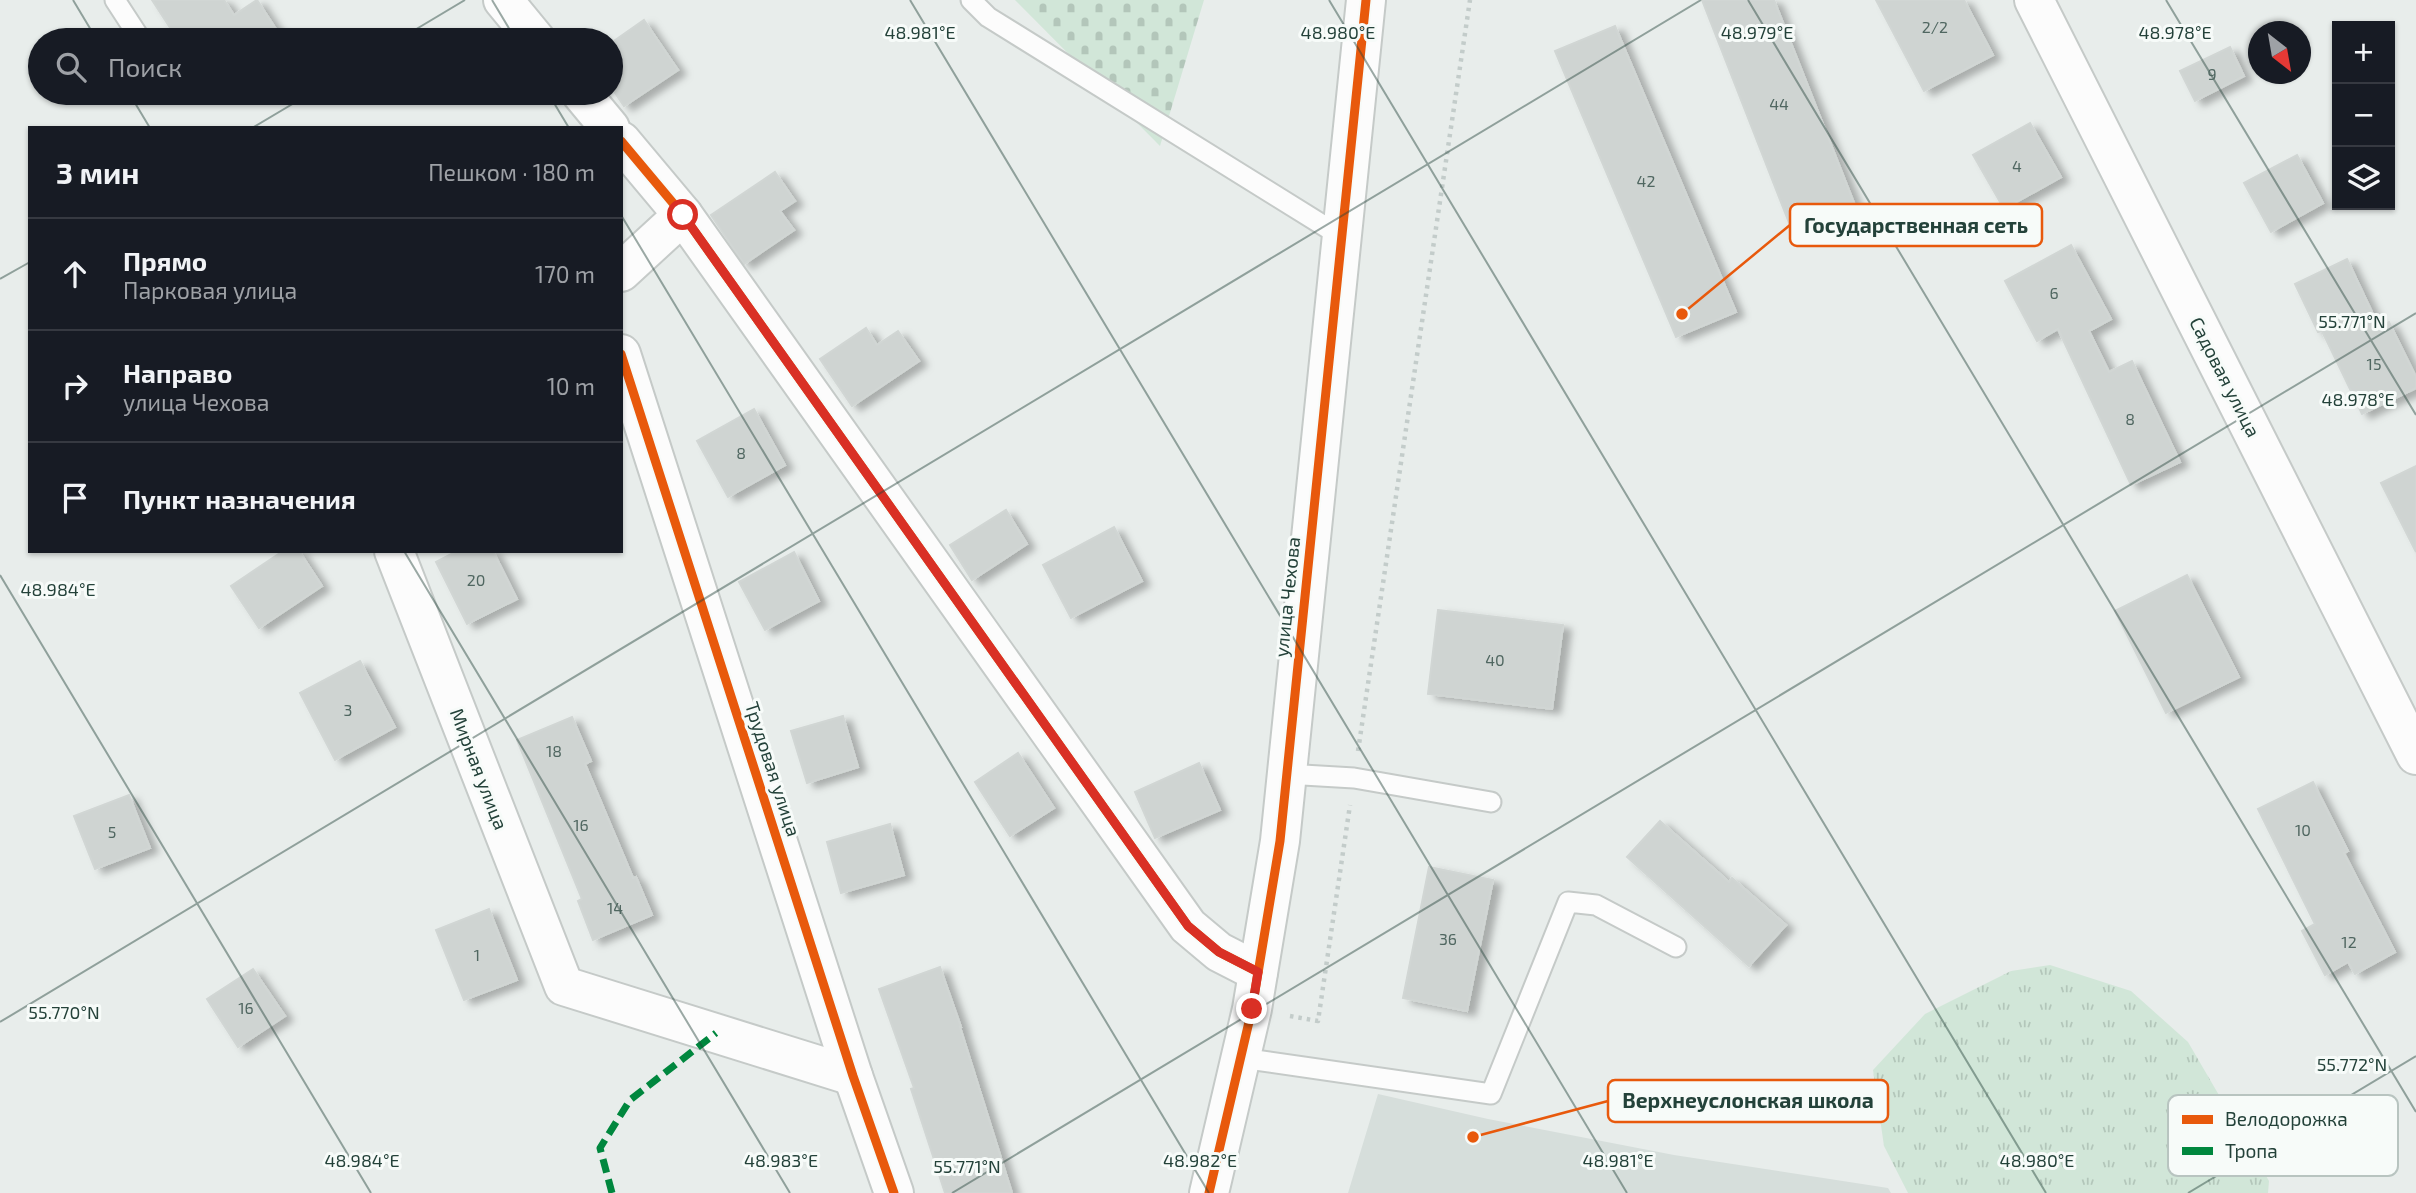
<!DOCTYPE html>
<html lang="ru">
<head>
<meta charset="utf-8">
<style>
	:root { --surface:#171b24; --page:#242831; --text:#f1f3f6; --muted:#9ea1a6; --line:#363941 }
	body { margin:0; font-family:"Exo 2",sans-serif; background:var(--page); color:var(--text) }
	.controls { position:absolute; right:21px; top:21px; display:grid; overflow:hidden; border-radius:0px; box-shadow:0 2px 5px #0004 }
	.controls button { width:63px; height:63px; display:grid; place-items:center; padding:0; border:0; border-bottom:2px solid var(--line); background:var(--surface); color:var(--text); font:35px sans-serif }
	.compass { position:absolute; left:2248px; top:21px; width:63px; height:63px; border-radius:50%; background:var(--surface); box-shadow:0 2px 5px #0004; rotate:149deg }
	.stop { position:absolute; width:21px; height:21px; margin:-16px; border:5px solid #d93025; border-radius:50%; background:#fff }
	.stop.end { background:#d93025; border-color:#fff; box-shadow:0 2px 7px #0008 }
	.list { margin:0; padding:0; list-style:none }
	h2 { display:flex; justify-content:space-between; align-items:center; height:91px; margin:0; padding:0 28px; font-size:30px }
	h2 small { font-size:23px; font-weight:400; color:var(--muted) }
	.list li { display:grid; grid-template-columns:46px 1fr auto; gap:21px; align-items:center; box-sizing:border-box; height:112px; padding:0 28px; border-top:2px solid var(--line) }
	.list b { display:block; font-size:26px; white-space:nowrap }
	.list p { margin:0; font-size:23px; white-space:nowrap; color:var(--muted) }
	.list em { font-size:23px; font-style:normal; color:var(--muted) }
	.icon { flex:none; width:38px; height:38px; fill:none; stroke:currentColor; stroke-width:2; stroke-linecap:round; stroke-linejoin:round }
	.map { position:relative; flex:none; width:2416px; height:1193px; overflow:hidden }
	.search { position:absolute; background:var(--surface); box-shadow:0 2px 5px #0004; left:28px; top:28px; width:595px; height:77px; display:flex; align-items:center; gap:18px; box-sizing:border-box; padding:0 24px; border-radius:38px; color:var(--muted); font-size:26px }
	.panel { position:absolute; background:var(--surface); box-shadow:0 2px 5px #0004; left:28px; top:126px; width:595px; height:427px; border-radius:0px }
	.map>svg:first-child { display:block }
</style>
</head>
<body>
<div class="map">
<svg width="2416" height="1193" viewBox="0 0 2416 1193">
	<defs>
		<pattern id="grass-tufts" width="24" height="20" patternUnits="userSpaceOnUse" patternTransform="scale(1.75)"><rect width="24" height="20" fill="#d1e6d8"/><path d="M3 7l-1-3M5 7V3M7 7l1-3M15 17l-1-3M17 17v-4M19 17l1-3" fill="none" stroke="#b3c6ba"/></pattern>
		<pattern id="cemetery-stones" width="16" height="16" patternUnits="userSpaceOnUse" patternTransform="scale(1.75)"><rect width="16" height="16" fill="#d1e6d8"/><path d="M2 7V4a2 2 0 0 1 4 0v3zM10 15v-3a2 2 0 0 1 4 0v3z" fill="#b3c6ba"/></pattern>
		<filter id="shadow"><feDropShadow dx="8" dy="4.5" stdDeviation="3.5" flood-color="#0004"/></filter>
	</defs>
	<rect width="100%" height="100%" fill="#e8edeb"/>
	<!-- built -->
	<polygon fill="#d6dedb" points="1378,1094 1488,1119 1674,1155 1888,1188 1891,1193 1348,1193"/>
	<!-- grass -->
	<polygon fill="url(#grass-tufts)" points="2050,965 2131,991 2188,1042 2269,1181 2268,1193 1908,1193 1884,1146 1873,1070 1925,1014 2011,971"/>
	<!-- cemetery -->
	<polygon fill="url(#cemetery-stones)" points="1015,0 1204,0 1160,146"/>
	<!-- building -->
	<g fill="#cfd4d2" stroke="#d1d6d4" stroke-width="2" filter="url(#shadow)">
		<polygon points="152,0 224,0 234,15 257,0 283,40 178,40"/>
		<polygon points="1702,0 1774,0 1856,208 1793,233"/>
		<polygon points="1876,0 1964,0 1993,55 1924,91"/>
		<polygon points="644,20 678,70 624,106 611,87 611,43"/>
		<polygon points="1615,26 1736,312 1676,337 1555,51"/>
		<polygon points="2230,47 2244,76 2195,101 2180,71"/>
		<polygon points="2030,123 2061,177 2004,209 1973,155"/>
		<polygon points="2297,155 2323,203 2271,232 2244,183"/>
		<polygon points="775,172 795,201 780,211 794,230 744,264 711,215"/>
		<polygon points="2071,245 2111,319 2089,331 2109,372 2132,361 2180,462 2131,485 2058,329 2037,341 2005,281"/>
		<polygon points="2347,259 2379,327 2389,322 2416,377 2416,388 2362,414 2322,331 2318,332 2295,284"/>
		<polygon points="866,328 877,345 898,331 919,361 852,406 820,359"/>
		<polygon points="754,409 785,465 728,497 697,441"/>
		<polygon points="2416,466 2416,552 2381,483"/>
		<polygon points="1006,510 1027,544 972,580 950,545"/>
		<polygon points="1114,527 1142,581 1071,618 1043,565"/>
		<polygon points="283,551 299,551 322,586 259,628 231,586"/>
		<polygon points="457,551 493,551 517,599 467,624 436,562"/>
		<polygon points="794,552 819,601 765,630 739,582"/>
		<polygon points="2187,575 2239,677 2166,713 2115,611"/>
		<polygon points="1438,610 1563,625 1552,709 1428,694"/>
		<polygon points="360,661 395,727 335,760 300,693"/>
		<polygon points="843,716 858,767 807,783 791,731"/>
		<polygon points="572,717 591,761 585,764 633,878 636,877 652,915 593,940 578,901 582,899 517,740"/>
		<polygon points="1018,753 1054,808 1010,836 975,782"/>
		<polygon points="1199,763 1220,810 1155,838 1135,792"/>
		<polygon points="2313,782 2348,851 2344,853 2395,952 2355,974 2348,962 2325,975 2302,931 2315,924 2258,809"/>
		<polygon points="129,795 150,848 95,869 74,816"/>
		<polygon points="1660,821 1729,882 1732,878 1786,925 1749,966 1627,857"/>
		<polygon points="890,824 904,875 841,893 827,842"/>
		<polygon points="1429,867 1493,880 1467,1011 1403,998"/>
		<polygon points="489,909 517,980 464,1000 436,930"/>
		<polygon points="940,967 961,1027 960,1027 1012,1193 945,1193 911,1089 914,1088 879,989"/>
		<polygon points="253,969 285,1016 238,1047 207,999"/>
	</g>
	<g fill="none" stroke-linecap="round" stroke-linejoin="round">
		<!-- service casing -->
		<g stroke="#c5cac8" stroke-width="23">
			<g id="service">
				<polyline points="115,0 141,40"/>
				<polyline points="971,0 988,17 1342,237"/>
				<polyline points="1286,774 1354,778 1491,802"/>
				<polyline points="1241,1058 1491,1094 1568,902 1596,905 1676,947"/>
			</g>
		</g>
		<!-- minor casing -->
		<g stroke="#c5cac8" stroke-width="42">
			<g id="minor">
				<polyline points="503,0 536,40"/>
				<polyline points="2034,0 2416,755"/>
				<polyline points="581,93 610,128"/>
				<polyline points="621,141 683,215 1188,926 1219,952 1258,972"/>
				<polyline points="621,272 683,215"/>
				<polyline points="621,354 853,1076 894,1193"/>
				<polyline points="394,551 564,986 853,1076"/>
			</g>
		</g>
		<!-- tertiary casing -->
		<g stroke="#c5cac8" stroke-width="42">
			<polyline id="tertiary" points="1209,1193 1252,1009 1280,841 1366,0"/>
		</g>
		<!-- path -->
		<g stroke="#c3ccca" stroke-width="4.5" stroke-dasharray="3.5 5" stroke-linecap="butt">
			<polyline points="1358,751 1470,0"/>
			<polyline points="1290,1016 1318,1021 1350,805"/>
		</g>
		<!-- service -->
		<use href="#service" stroke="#fcfcfc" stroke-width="19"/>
		<!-- minor -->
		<use href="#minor" stroke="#fcfcfc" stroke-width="38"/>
		<!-- tertiary -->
		<use href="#tertiary" stroke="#fcfcfc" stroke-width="38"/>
		<!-- quiet -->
		<polyline stroke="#00873e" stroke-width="7" stroke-dasharray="14 7" stroke-linecap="butt" points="612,1193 600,1148 630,1100 716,1033"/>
		<!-- cycleway casing -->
		<g stroke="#f7fbf9" stroke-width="13">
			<g id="cycleway">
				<polyline points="621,141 683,215 1188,926 1219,952 1258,972"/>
				<polyline points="621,354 853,1076 894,1193"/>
				<polyline points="1209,1193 1252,1009 1280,841 1366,0"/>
			</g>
		</g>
		<!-- cycleway -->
		<use href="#cycleway" stroke="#e8590c" stroke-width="9"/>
	</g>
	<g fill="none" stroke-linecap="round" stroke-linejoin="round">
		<!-- route -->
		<polyline stroke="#d93025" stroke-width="9" points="683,215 1188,926 1219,952 1258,972 1252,1009"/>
	</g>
	<!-- ticks -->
	<path fill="none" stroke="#24423a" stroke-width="2" stroke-opacity="0.45" d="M73,0L97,40M492,0L516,40M910,0L1627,1193M1329,0L2046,1193M1748,0L2416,1112M2166,0L2416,415M398,40L465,0M129,93L150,128M548,93L569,128M252,128L311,93M621,215L1209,1193M0,279L30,262M404,551L790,1193M0,575L371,1193M0,1022L1701,0M952,1193L2416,313M2188,1193L2416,1056"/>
	<g text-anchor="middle" stroke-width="6" stroke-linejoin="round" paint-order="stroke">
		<!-- number labels -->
		<g font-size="16" fill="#506761">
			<text x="1935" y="33">2/2</text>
			<text x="2212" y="80">9</text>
			<text x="1779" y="110">44</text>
			<text x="2017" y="172">4</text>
			<text x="1646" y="187">42</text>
			<text x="2054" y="299">6</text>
			<text x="2374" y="370">15</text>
			<text x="2130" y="425">8</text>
			<text x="741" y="459">8</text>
			<text x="476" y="586">20</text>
			<text x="1495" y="666">40</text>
			<text x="348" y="716">3</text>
			<text x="554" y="757">18</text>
			<text x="581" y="831">16</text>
			<text x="2303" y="836">10</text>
			<text x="112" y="838">5</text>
			<text x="615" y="914">14</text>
			<text x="1448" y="945">36</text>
			<text x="2349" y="948">12</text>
			<text x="477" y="961">1</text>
			<text x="246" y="1014">16</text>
		</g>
		<!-- street labels -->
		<g font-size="19" fill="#24423a" stroke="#f7fbf9">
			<text transform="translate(2225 377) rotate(63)" y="7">Садовая улица</text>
			<text transform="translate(1287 597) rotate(-84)" y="7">улица Чехова</text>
			<text transform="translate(479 769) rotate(69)" y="7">Мирная улица</text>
			<text transform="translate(773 769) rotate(72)" y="7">Трудовая улица</text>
		</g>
	</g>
	<!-- legend -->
	<rect x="2168" y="1095" width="230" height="81" rx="10" fill="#f7fbf9" stroke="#b8c4c0" stroke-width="2"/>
	<rect x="2182" y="1115" width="31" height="9" fill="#e8590c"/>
	<rect x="2182" y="1147" width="31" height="8" fill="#00873e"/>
	<g font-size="19" fill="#24423a">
		<text x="2225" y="1126">Велодорожка</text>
		<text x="2225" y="1158">Тропа</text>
	</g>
	<g font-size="18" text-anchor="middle" fill="#24423a" stroke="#f7fbf9" stroke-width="6" stroke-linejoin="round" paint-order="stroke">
		<text x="920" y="39">48.981°E</text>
		<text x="1338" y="39">48.980°E</text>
		<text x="1757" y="39">48.979°E</text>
		<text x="2175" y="39">48.978°E</text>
		<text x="2352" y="328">55.771°N</text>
		<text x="2358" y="406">48.978°E</text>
		<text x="58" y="596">48.984°E</text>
		<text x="64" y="1019">55.770°N</text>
		<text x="2352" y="1071">55.772°N</text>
		<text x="362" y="1167">48.984°E</text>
		<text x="781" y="1167">48.983°E</text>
		<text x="1200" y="1167">48.982°E</text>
		<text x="1618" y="1167">48.981°E</text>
		<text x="2037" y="1167">48.980°E</text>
		<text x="967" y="1173">55.771°N</text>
	</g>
	<!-- callouts -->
	<path fill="none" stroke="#e8590c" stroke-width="2.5" d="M1682 314L1790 225M1473 1137L1608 1101"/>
	<g fill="#e8590c" stroke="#f7fbf9" stroke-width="2.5">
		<circle cx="1682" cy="314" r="7"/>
		<circle cx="1473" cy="1137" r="7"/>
	</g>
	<g fill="#f7fbf9" stroke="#e8590c" stroke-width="2.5">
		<rect x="1790" y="204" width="252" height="42" rx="7"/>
		<rect x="1608" y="1080" width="280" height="42" rx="7"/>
	</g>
	<g font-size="21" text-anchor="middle" font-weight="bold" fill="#24423a">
		<text x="1916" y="233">Государственная сеть</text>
		<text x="1748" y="1108">Верхнеуслонская школа</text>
	</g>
</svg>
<div class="controls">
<button>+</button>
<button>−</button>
<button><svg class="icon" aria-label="layers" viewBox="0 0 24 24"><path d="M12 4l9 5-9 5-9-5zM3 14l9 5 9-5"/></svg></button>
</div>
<svg class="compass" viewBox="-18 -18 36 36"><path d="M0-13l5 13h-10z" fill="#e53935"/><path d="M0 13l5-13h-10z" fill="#9ea1a6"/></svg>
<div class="stop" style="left:683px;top:215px"></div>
<div class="stop end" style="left:1252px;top:1009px"></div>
<div class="search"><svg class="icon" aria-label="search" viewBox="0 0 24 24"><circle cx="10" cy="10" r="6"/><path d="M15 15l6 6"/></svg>Поиск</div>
<section class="panel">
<h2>3 мин<small>Пешком · 180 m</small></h2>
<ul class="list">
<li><svg class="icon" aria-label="ahead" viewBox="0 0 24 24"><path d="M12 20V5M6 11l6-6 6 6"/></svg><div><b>Прямо</b><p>Парковая улица</p></div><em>170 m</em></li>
<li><svg class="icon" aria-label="right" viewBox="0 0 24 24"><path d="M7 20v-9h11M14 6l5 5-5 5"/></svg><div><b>Направо</b><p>улица Чехова</p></div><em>10 m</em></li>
<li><svg class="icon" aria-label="arrive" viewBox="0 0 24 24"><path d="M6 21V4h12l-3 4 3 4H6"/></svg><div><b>Пункт назначения</b></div></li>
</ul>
</section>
</div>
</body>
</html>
